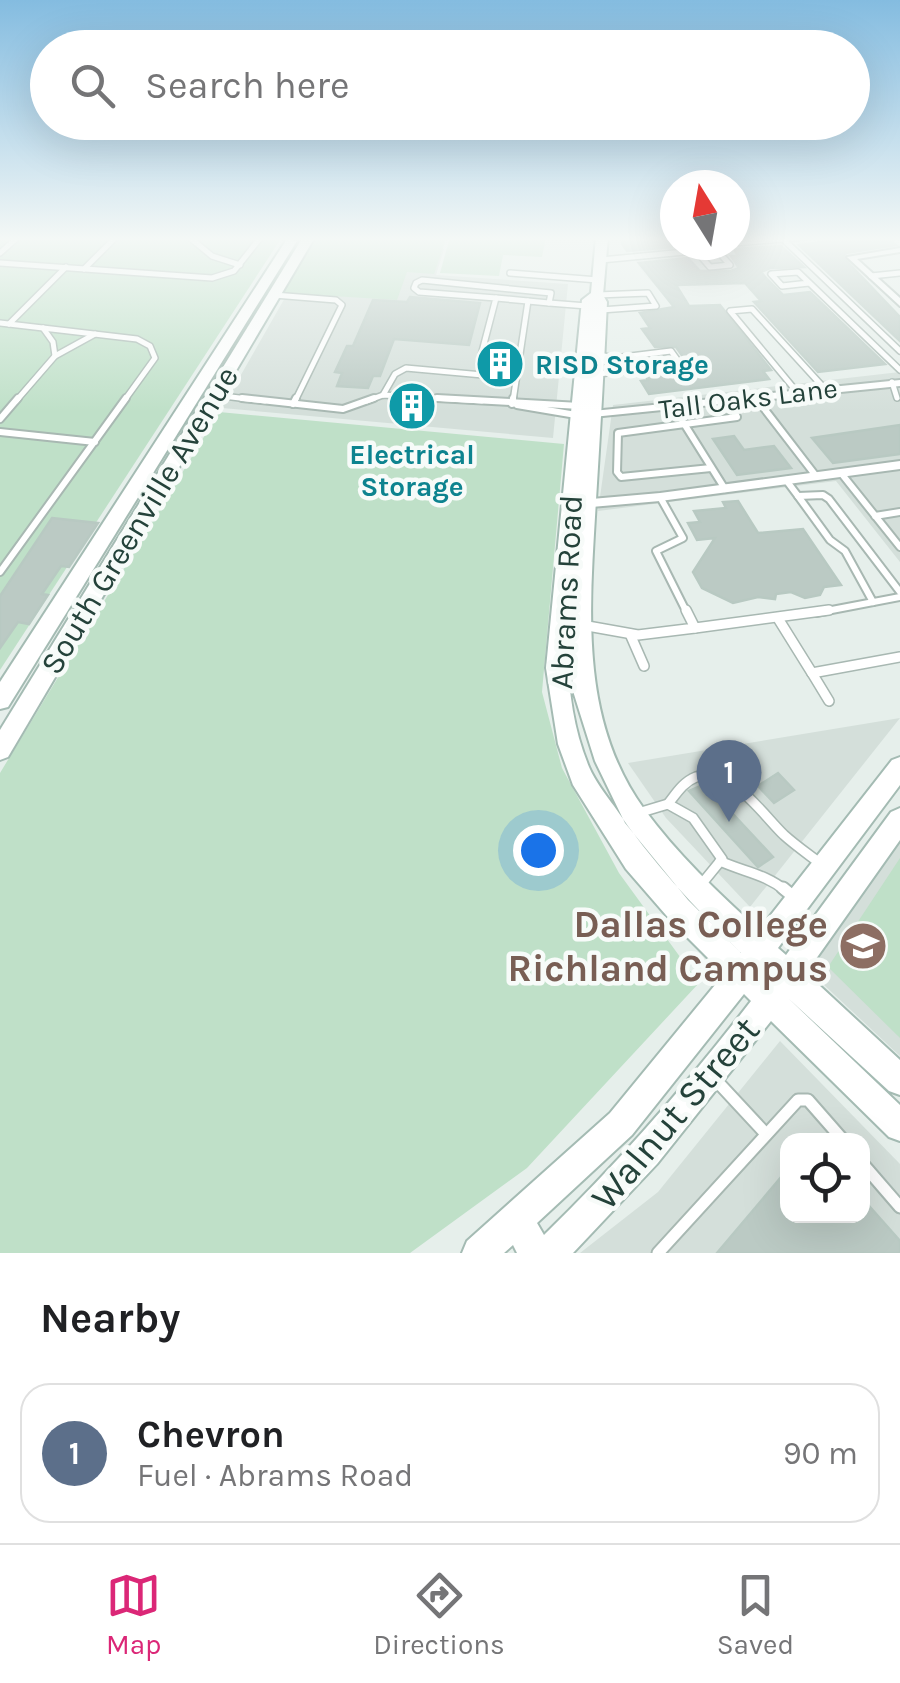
<!DOCTYPE html>
<html lang="en">
<head>
<meta charset="utf-8">
<style>
	:root { --surface:#fff; --page:#f2f2f2; --text:#202124; --muted:#757577; --line:#e0e0e0; --accent:#db2777 }
	body { margin:0; font-family:Karla,sans-serif; background:var(--page); color:var(--text) }
	.controls { position:absolute; right:30px; bottom:30px; display:grid; overflow:hidden; border-radius:20px; box-shadow:0 10px 40px #0002 }
	.controls button { width:90px; height:90px; display:grid; place-items:center; padding:0; border:0; border-bottom:2px solid var(--line); background:var(--surface); color:var(--text); font:50px sans-serif }
	.compass { position:absolute; left:660px; top:170px; width:90px; height:90px; border-radius:50%; background:var(--surface); box-shadow:0 10px 40px #0002; rotate:349deg }
	.you { position:absolute; left:538px; top:850px; width:35px; height:35px; margin:-25px; border:8px solid #fff; border-radius:50%; background:#1a73e8; box-shadow:0 0 0 15px #1a73e833 }
	.badge { display:grid; place-items:center; width:65px; height:65px; border-radius:50%; background:var(--accent); color:#fff; font-size:32px; font-weight:700 }
	.pin { position:absolute; translate:-50% -82px; filter:drop-shadow(0 2px 5px #0008) }
	.pin::after { content:''; position:absolute; top:52px; width:35px; height:30px; background:inherit; clip-path:polygon(0 0,100% 0,50% 100%) }
	.list { margin:0; padding:0; list-style:none }
	h2 { display:flex; justify-content:space-between; align-items:center; height:130px; margin:0; padding:0 40px; font-size:42px }
	h2 small { font-size:32px; font-weight:400; color:var(--muted) }
	.list li { display:grid; grid-template-columns:65px 1fr auto; gap:30px; align-items:center; box-sizing:border-box; height:140px; margin:0 20px 20px; padding:0 20px; border:2px solid var(--line); border-radius:30px }
	.list b { display:block; font-size:38px; white-space:nowrap }
	.list p { margin:0; font-size:32px; white-space:nowrap; color:var(--muted) }
	.list em { font-size:32px; font-style:normal; color:var(--muted) }
	.icon { flex:none; width:55px; height:55px; fill:none; stroke:currentColor; stroke-width:2; stroke-linecap:round; stroke-linejoin:round }
	.map { position:relative; flex:none; width:900px; height:1253px; overflow:hidden }
	.search { position:absolute; background:var(--surface); box-shadow:0 10px 40px #0002; left:30px; right:30px; top:30px; height:110px; display:flex; align-items:center; gap:25px; box-sizing:border-box; padding:0 35px; border-radius:55px; color:var(--muted); font-size:38px }
	.sheet { height:290px; background:var(--surface) }
	nav { display:flex; justify-content:space-around; align-items:center; box-sizing:border-box; height:140px; border-top:2px solid var(--line); background:var(--surface); font-size:28px; color:var(--muted) }
	nav a { display:grid; justify-items:center; gap:5px }
	nav .on { color:var(--accent) }
	.map>svg:first-child { display:block }
</style>
</head>
<body>
<div class="map">
<svg width="900" height="1253" viewBox="0 0 900 1253">
	<rect width="100%" height="100%" fill="#e6efeb"/>
	<!-- built -->
	<g fill="#d4dfda" fill-rule="evenodd">
		<polygon points="318,240 444,249 436,275 568,284 553,438 222,408"/>
		<polygon points="900,372 900,562 836,481 598,511 613,405"/>
		<polygon points="900,718 750,907 666,818 628,763"/>
		<polygon points="900,839 900,1056 822,983 816,964 834,928"/>
		<path d="M780,1041L900,1164V1253H580L658,1192ZM788,1140H862V1216H788Z"/>
	</g>
	<!-- green -->
	<g fill="#bfe0c8">
		<polygon points="0,237 282,237 0,670"/>
		<polygon points="316,237 447,237 434,274 407,272 397,300 283,293"/>
		<polygon points="450,237 546,237 542,257 503,255 499,276 440,273"/>
		<polygon points="219,412 564,444 542,692 562,768 619,873 699,983 527,1168 410,1253 0,1253 0,773"/>
		<polygon points="900,858 900,1038 828,967"/>
	</g>
	<!-- building -->
	<g fill="#bbcac4" stroke="#b8c9c2" stroke-width="2.5">
		<polygon points="623,237 672,237 676,247 627,251 622,244"/>
		<polygon points="855,237 886,237 896,245 846,253 843,257 900,317 900,341 799,245"/>
		<polygon points="781,246 804,267 770,268 761,272 766,278 783,295 810,292 885,364 818,372 754,302 761,301 745,283 676,285 689,306 720,305 771,370 763,371 769,379 649,394 641,381 648,380 645,375 691,368 676,347 655,347 642,329 650,328 640,313 674,307 639,263 688,258 700,271 731,271 739,268 731,256 738,256 734,249"/>
		<polygon points="410,297 480,303 469,345 394,339 380,376 373,376 368,388 337,386 342,373 335,372 347,346 353,346 373,300 407,302"/>
		<polygon points="900,425 900,454 833,463 812,438"/>
		<polygon points="734,436 744,450 774,446 791,468 737,475 713,439"/>
		<polygon points="738,501 758,533 803,529 841,585 824,587 820,595 805,598 791,592 776,594 775,599 758,597 733,603 702,588 693,572 715,538 697,540 688,523 700,522 694,511 726,508 723,502"/>
		<polygon points="52,518 98,523 69,567 61,566 42,594 48,595 29,624 18,622 0,648 0,596"/>
		<polygon points="778,773 794,790 774,803 758,786"/>
		<polygon points="705,784 773,857 758,867 689,791"/>
		<polygon points="788,1169 788,1216 862,1216 862,1198 900,1241 900,1253 717,1253"/>
	</g>
	<g fill="none" stroke-linecap="round" stroke-linejoin="round">
		<!-- service-far3 casing -->
		<g stroke="#a8b8b2" stroke-width="8">
			<g id="service-far3">
				<polyline points="189,237 212,256 240,265"/>
				<polyline points="783,239 900,351"/>
				<polyline points="735,243 805,237"/>
				<polyline points="0,253 18,237"/>
				<polyline points="601,260 716,249 730,265 710,267 696,251"/>
				<polyline points="0,263 212,278 234,271 261,237"/>
				<polyline points="84,269 116,237"/>
				<polyline points="510,273 598,280"/>
				<polyline points="871,276 900,273"/>
				<polyline points="809,283 782,286 771,274 798,272 900,370"/>
				<polyline points="274,295 336,300 342,305 295,401"/>
				<polyline points="597,295 648,293 656,306 601,310"/>
				<polyline points="496,298 528,301"/>
				<polyline points="549,303 587,306"/>
				<polyline points="0,323 137,339 150,346 155,358 124,401"/>
				<polyline points="9,324 66,267"/>
				<polyline points="55,356 95,334"/>
				<polyline points="479,363 496,298 419,292 414,288 416,283 422,280 551,293 549,303 528,301 513,401"/>
				<polyline points="598,374 681,365 671,351 614,358 599,355"/>
				<polyline points="892,382 897,398"/>
				<polyline points="797,392 730,311 752,309 825,389"/>
				<polyline points="215,395 265,401"/>
				<polyline points="383,395 395,374 406,368 516,378"/>
				<polyline points="755,397 758,401"/>
				<polyline points="16,401 55,356 53,342 43,328"/>
				<polyline points="367,401 383,395 482,401"/>
			</g>
		</g>
		<!-- service-far2 casing -->
		<g stroke="#a8b8b2" stroke-width="10">
			<g id="service-far2">
				<polyline points="242,398 343,409 374,398"/>
				<polyline points="437,398 580,406"/>
				<polyline points="756,398 816,476"/>
				<polyline points="293,404 296,398"/>
				<polyline points="512,404 513,398"/>
				<polyline points="517,405 576,415"/>
				<polyline points="673,406 725,489"/>
				<polyline points="0,419 18,398"/>
				<polyline points="0,432 95,442"/>
				<polyline points="711,468 621,477 617,472 618,433 737,417 728,400"/>
				<polyline points="841,473 900,547"/>
				<polyline points="786,480 798,496 823,495 829,499 900,592"/>
				<polyline points="798,496 830,540 845,551 873,602"/>
				<polyline points="660,497 683,538 656,551 687,613"/>
				<polyline points="875,516 900,512"/>
				<polyline points="0,572 126,398"/>
				<polyline points="816,613 900,597"/>
			</g>
		</g>
		<!-- service-far1 casing -->
		<g stroke="#a8b8b2" stroke-width="12">
			<g id="service-far1">
				<polyline points="779,620 812,673 900,657"/>
				<polyline points="582,625 638,635 695,628 686,610"/>
				<polyline points="695,628 829,610"/>
				<polyline points="630,634 644,666"/>
				<polyline points="812,673 829,701"/>
				<path d="M668,804C676,794 683,782 696,777C730,765 763,815 784,835C795,845 808,854 821,864"/>
				<polyline points="638,813 668,804 693,818 722,859 700,886"/>
				<path d="M720,861C744,872 766,874 786,891"/>
			</g>
		</g>
		<!-- service casing -->
		<g stroke="#a8b8b2" stroke-width="15">
			<g id="service">
				<polyline points="783,888 795,898"/>
				<polyline points="714,1078 766,1134"/>
				<polyline points="862,1163 900,1207"/>
				<polyline points="658,1253 798,1100 808,1100 843,1140"/>
			</g>
		</g>
		<!-- minor casing -->
		<g stroke="#a8b8b2" stroke-width="4">
			<g id="minor">
				<polygon points="900,248 900,252 857,259 900,298 900,306 847,257"/>
				<polygon points="900,380 900,386 583,418 578,415 583,412"/>
				<polygon points="900,461 900,469 660,501 580,508 574,504 580,500 660,493"/>
			</g>
		</g>
		<!-- secondary casing -->
		<g stroke="#a4bbb3" stroke-width="4">
			<g id="secondary">
				<polygon points="303,237 315,237 8,757 0,760 0,730"/>
				<path d="M596,237H608L603,295L607,302C604,368 600,434 596,500C590,605 578,718 644,809C677,854 718,893 759,930L892,760L900,757V785L778,948L786,955L891,812L900,808V840L806,973L900,1060V1095L889,1091L788,998L900,1105V1141L889,1137L771,1021L657,1164L573,1253H517L513,1245L504,1253H462L467,1241L610,1113L724,974L672,922L626,869L573,785L558,744L546,668L582,300L591,293ZM569,630L573,691L595,761L625,823L688,900L741,953C694,907 651,861 614,806C605,794 595,781 589,767C571,724 566,675 569,630ZM744,994L751,1001C687,1084 619,1162 544,1235L537,1223L632,1135Z"/>
				<polygon points="287,239 297,241 8,707 0,709 0,682"/>
			</g>
		</g>
		<!-- service-far3 -->
		<use href="#service-far3" stroke="#fff" stroke-width="5"/>
		<!-- service-far2 -->
		<use href="#service-far2" stroke="#fff" stroke-width="6"/>
		<!-- service-far1 -->
		<use href="#service-far1" stroke="#fff" stroke-width="9"/>
		<!-- service -->
		<use href="#service" stroke="#fff" stroke-width="11"/>
		<!-- minor -->
		<use href="#minor" fill="#fff" fill-rule="evenodd"/>
		<!-- secondary -->
		<use href="#secondary" fill="#fff" fill-rule="evenodd"/>
	</g>
	<!-- sky -->
	<linearGradient id="sky" x2="0" y2="1"><stop stop-color="#84bce0"/><stop offset="0.58" stop-color="#f4f8f6"/><stop offset="1" stop-color="#f4f8f6" stop-opacity="0"/></linearGradient>
	<rect width="900" height="412" fill="url(#sky)"/>
	<!-- icons -->
	<defs>
		<g id="building-disc" transform="scale(2.5)"><circle r="9.5" fill="#0f9aa8" stroke="#f7fbf9"/><path d="M-4-6H4V6H1V3H-1V6H-4ZM-2.5-4.3h1.7v1.8h-1.7ZM.8-4.3h1.7v1.8H.8ZM-2.5-1h1.7V.8h-1.7ZM.8-1h1.7V.8H.8Z" fill="#fff"/></g>
		<g id="university-disc" transform="scale(2.5)"><circle r="9.5" fill="#8d6e63" stroke="#f7fbf9"/><path d="M0-5L7-2L0 1L-7-2ZM-4 1L0 2.5L4 1V4Q0 6-4 4Z" fill="#fff"/></g>
	</defs>
	<g fill-rule="evenodd">
		<use href="#building-disc" x="500" y="364"/>
		<use href="#building-disc" x="412" y="406"/>
		<use href="#university-disc" x="863" y="946"/>
	</g>
	<g text-anchor="middle" stroke-width="9" stroke-linejoin="round" paint-order="stroke">
		<!-- far-culture labels -->
		<g font-size="28" font-weight="bold" fill="#0d838f" stroke="#f7fbf9" text-anchor="start">
			<text x="535" y="374">RISD Storage</text>
			<text x="412" y="464" text-anchor="middle">Electrical<tspan x="412" dy="32">Storage</tspan></text>
		</g>
		<!-- far-street labels -->
		<g font-size="28" fill="#24423a" stroke="#f7fbf9">
			<text transform="translate(748 398) rotate(-7)" y="10">Tall Oaks Lane</text>
		</g>
		<!-- street labels -->
		<g font-size="32" fill="#24423a" stroke="#f7fbf9">
			<text transform="translate(139 520) rotate(-59)" y="11">South Greenville Avenue</text>
			<text transform="translate(566 592) rotate(-87)" y="11">Abrams Road</text>
		</g>
		<!-- near-education labels -->
		<g font-size="38" font-weight="bold" fill="#785e54" stroke="#f7fbf9" text-anchor="end">
			<text x="828" y="937">Dallas College<tspan x="828" dy="44">Richland Campus</tspan></text>
		</g>
		<!-- near-street labels -->
		<g font-size="38" fill="#24423a" stroke="#f7fbf9">
			<text transform="translate(675 1113) rotate(-50)" y="13">Walnut Street</text>
		</g>
	</g>
</svg>
<div class="controls">
<button><svg class="icon" aria-label="locate" viewBox="0 0 24 24"><circle cx="12" cy="12" r="6"/><path d="M12 2v4M12 18v4M2 12h4M18 12h4"/></svg></button>
</div>
<svg class="compass" viewBox="-18 -18 36 36"><path d="M0-13l5 13h-10z" fill="#e53935"/><path d="M0 13l5-13h-10z" fill="#757577"/></svg>
<div class="you"></div>
<div class="pin badge" style="left:729px;top:822px;background:#5c6f8a">1</div>
<div class="search"><svg class="icon" aria-label="search" viewBox="0 0 24 24"><circle cx="10" cy="10" r="6"/><path d="M15 15l6 6"/></svg>Search here</div>
</div>
<section class="sheet">
<h2>Nearby<small></small></h2>
<ul class="list">
<li><span class="badge" style="background:#5c6f8a">1</span><div><b>Chevron</b><p>Fuel · Abrams Road</p></div><em>90 m</em></li>
</ul>
</section>
<nav>
<a class="on"><svg class="icon" aria-label="map" viewBox="0 0 24 24"><path d="M3 6l6-2 6 2 6-2v14l-6 2-6-2-6 2zM9 4v14M15 6v14"/></svg>Map</a>
<a><svg class="icon" aria-label="directions" viewBox="0 0 24 24"><path d="M12 3l9 9-9 9-9-9zM9 14v-3h6M13 9l2 2-2 2"/></svg>Directions</a>
<a><svg class="icon" aria-label="saved" viewBox="0 0 24 24"><path d="M7 4h10v16l-5-4-5 4z"/></svg>Saved</a>
</nav>
</body>
</html>
